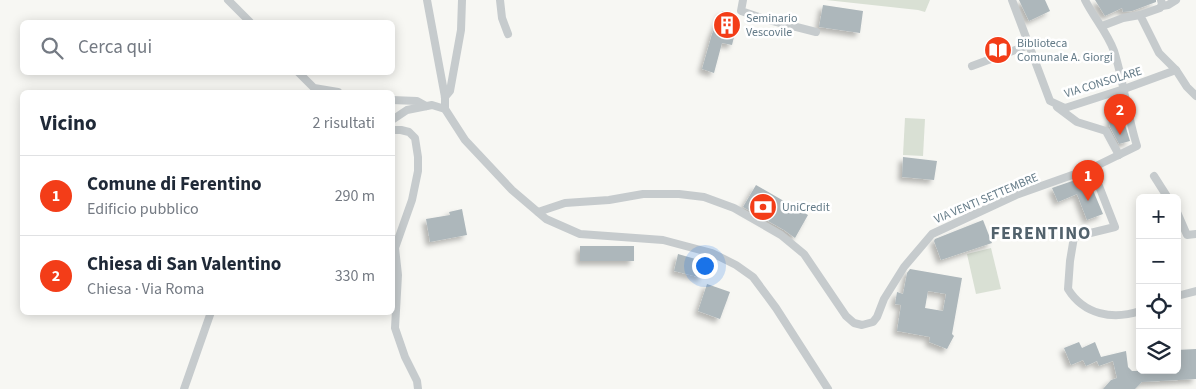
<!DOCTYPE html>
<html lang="it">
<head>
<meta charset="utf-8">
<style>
	:root { --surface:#fff; --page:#f2f2f3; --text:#1f2937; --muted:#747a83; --line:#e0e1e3; --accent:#f33d18 }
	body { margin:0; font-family:"Source Sans 3",sans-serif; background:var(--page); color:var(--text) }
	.controls { position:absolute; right:15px; bottom:15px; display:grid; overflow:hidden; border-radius:8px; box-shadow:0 2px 12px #0003 }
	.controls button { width:45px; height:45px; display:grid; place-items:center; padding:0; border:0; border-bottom:1px solid var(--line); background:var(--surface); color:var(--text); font:25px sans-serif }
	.you { position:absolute; left:704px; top:265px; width:18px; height:18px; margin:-12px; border:4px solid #fff; border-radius:50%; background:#1a73e8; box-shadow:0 0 0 8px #1a73e833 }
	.badge { display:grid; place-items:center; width:32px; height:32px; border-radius:50%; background:var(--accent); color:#fff; font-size:16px; font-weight:700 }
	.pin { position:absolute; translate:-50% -41px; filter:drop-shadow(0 1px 2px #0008) }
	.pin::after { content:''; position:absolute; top:26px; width:18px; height:15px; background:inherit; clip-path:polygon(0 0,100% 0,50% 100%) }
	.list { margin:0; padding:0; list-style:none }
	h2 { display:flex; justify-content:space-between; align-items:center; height:65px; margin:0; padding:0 20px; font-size:21px }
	h2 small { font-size:16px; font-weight:400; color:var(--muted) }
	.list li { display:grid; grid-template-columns:32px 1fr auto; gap:15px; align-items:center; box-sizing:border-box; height:80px; padding:0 20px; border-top:1px solid var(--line) }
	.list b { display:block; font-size:19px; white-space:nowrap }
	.list p { margin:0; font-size:16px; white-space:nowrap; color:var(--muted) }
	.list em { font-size:16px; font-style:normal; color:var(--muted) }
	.icon { flex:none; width:28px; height:28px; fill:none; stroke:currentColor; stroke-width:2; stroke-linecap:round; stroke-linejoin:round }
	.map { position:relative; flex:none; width:1196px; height:389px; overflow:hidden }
	.search { position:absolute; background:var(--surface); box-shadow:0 2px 12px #0003; left:20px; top:20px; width:375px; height:55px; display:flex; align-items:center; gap:12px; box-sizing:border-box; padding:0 18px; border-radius:8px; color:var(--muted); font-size:19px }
	.panel { position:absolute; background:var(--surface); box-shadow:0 2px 12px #0003; left:20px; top:90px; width:375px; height:225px; border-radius:8px }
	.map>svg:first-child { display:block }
</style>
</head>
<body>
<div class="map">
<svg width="1196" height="389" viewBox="0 0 1196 389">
	<defs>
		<filter id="shadow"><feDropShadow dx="-4" dy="4" stdDeviation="2.5" flood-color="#0004"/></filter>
	</defs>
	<rect width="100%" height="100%" fill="#f7f7f3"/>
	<!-- green -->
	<g fill="#d9e0d4">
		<polygon points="826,0 930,0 925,12 918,10"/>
		<polygon points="905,118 925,119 923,156 903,155"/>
		<polygon points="991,248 1001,289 976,294 967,254"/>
	</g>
	<!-- building -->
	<g fill="#adb7bb" fill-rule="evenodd" filter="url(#shadow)">
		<polygon points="1019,0 1045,0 1050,11 1029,21"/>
		<polygon points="1095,0 1156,0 1156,2 1132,11 1123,12 1122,8 1105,16"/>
		<polygon points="823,5 863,11 860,33 819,27"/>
		<polygon points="722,11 739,17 732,45 722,43 714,73 702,69 712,34"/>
		<polygon points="1122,115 1130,141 1119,144 1110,127 1109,122 1114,116"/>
		<polygon points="903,157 937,161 934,180 902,177"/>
		<polygon points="1087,176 1103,214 1087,220 1077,194 1058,202 1052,188"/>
		<polygon points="756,185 808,215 795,238 784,230 743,207"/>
		<polygon points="462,209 467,235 430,242 426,219 450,215 449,212"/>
		<polygon points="983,220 992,243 941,260 934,241 935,239"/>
		<rect x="580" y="246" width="54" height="15"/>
		<polygon points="678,254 706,262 702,278 674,271"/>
		<path d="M910,269L962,278L952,334L954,336L947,349L929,342L930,337L897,331L901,305L895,304L897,292L903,294L907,273ZM928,291L946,294L943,311L925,308Z"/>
		<polygon points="707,284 730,292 720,319 698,311"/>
		<polygon points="1079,342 1082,348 1095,342 1101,357 1126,351 1128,367 1132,371 1177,370 1177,350 1196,349 1196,379 1142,382 1135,389 1103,389 1111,380 1117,378 1113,361 1099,366 1097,361 1086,366 1083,360 1071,365 1064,348"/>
	</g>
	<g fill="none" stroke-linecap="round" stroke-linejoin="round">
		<!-- minor -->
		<g stroke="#c6cbcd" stroke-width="8">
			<polyline points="228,0 250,22"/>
			<polyline points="427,0 445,97 445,109"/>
			<polyline points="500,0 502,18 508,34"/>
			<polyline points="743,0 741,11 765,19 816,32"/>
			<polyline points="1012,0 1050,101 1065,108 1124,89 1176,70"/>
			<polyline points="1161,0 1162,4 1160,8 1140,15 1159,53 1176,70 1187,87 1196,96"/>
			<polyline points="1162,6 1168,5 1176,0"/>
			<polyline points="1102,26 1123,18 1140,15"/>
			<polyline points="972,66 1029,45"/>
			<polyline points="298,72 314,88 338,92"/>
			<polyline points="445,97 450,91 461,30 462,0"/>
			<polyline points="392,100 417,101 426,106"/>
			<polyline points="1057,107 1077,122 1106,131 1119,155"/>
			<polyline points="392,120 407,110 432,105 445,109 465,140 512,190 546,219 580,234 663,240 712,253 736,265 753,277 776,308 828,389"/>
			<polyline points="392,130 401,130 409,132 415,138 418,157 418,171 412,200 395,248 398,275 395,328 405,357 417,381 418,389"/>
			<path d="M1092,168L1115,227L1074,237L1070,261L1068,289C1084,315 1113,320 1140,311"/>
			<polyline points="1154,176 1168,198"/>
			<path d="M538,212L565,203L609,200L643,194H679L704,197L734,208L781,235L804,254L846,316L854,323L862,325L873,322L877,317L884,299L904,267L932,234L1016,195L1092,168L1137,146C1127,115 1124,82 1114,51C1107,32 1094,18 1085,0"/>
			<polyline points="1177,212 1187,235 1196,234"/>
			<polyline points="1177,296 1196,291"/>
			<polyline points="184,389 211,312"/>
		</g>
	</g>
	<!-- icons -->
	<defs>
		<g id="building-disc" transform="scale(1.4375)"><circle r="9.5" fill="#f33d18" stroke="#fff"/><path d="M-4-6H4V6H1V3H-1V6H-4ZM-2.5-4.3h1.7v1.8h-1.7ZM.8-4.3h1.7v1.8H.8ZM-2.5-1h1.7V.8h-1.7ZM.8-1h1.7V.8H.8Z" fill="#fff"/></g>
		<g id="library-disc" transform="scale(1.4375)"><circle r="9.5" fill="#f33d18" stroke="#fff"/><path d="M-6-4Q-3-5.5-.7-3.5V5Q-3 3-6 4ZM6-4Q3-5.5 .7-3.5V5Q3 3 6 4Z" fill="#fff"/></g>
		<g id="bank-disc" transform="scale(1.4375)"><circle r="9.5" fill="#f33d18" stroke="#fff"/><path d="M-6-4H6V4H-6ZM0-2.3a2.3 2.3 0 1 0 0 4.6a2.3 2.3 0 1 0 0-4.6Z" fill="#fff"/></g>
	</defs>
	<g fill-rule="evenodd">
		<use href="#building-disc" x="727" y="25"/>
		<use href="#library-disc" x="998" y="50"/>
		<use href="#bank-disc" x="763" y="207"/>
	</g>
	<g text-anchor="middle" stroke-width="5" stroke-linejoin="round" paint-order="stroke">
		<!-- poi labels -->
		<g font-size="12" fill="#637a87" stroke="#fff" text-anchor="start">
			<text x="746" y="22">Seminario<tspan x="746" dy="14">Vescovile</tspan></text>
			<text x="1017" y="47">Biblioteca<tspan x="1017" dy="14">Comunale A. Giorgi</tspan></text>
			<text x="782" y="211">UniCredit</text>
		</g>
		<!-- street labels -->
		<g font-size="12" fill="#637a87" stroke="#fff">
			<text transform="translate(1103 82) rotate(-17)" y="4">VIA CONSOLARE</text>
			<text transform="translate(986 198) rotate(-23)" y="4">VIA VENTI SETTEMBRE</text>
		</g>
		<!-- district labels -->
		<g font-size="18" font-weight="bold" letter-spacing="1" fill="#52626c" stroke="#fff">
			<text x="1041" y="239">FERENTINO</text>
		</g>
	</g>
</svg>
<div class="controls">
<button>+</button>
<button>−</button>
<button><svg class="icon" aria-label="locate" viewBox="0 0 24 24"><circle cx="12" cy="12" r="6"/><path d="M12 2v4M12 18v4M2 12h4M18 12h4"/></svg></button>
<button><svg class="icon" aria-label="layers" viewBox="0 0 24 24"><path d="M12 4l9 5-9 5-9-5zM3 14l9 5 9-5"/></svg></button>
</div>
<div class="you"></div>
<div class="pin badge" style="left:1088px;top:201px">1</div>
<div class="pin badge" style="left:1120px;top:135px">2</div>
<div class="search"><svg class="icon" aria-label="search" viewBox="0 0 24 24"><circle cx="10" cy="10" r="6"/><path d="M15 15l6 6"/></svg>Cerca qui</div>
<section class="panel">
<h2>Vicino<small>2 risultati</small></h2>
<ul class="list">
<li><span class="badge">1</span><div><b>Comune di Ferentino</b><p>Edificio pubblico</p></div><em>290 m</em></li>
<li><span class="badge">2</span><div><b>Chiesa di San Valentino</b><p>Chiesa · Via Roma</p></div><em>330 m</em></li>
</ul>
</section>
</div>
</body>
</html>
